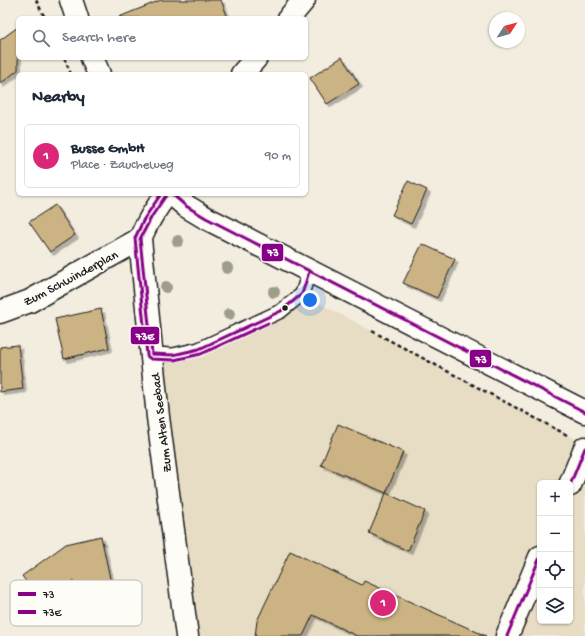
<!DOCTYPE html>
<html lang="en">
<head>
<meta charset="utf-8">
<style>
	:root { --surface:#fff; --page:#f2f2f3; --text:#1f2937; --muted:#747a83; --line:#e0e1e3; --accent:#db2777 }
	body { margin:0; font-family:"Gochi Hand",sans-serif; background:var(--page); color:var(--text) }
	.controls { position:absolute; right:12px; bottom:12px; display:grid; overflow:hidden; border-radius:6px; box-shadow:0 1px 3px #0004 }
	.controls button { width:36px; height:36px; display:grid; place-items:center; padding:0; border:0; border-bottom:1px solid var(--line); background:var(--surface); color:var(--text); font:20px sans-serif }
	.compass { position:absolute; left:489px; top:12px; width:36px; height:36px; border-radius:50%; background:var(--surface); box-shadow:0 1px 3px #0004; rotate:54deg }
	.you { position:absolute; left:310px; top:300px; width:14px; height:14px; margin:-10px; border:3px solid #fff; border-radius:50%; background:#1a73e8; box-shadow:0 0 0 6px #1a73e833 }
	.badge { display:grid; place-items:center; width:26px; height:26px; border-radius:50%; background:var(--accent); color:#fff; font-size:13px; font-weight:700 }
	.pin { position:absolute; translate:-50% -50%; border:2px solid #fff; box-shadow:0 1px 4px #0006 }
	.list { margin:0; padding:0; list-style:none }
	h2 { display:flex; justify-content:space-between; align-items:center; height:52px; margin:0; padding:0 16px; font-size:17px }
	h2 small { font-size:13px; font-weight:400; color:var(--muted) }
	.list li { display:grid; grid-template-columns:26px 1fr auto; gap:12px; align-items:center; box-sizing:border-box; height:64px; margin:0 8px 8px; padding:0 8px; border:1px solid var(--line); border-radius:6px }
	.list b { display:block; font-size:15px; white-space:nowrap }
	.list p { margin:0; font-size:13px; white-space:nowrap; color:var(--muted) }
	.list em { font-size:13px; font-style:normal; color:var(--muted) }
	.icon { flex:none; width:22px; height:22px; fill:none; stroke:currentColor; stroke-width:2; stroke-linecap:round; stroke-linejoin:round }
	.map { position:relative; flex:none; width:585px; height:636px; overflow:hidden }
	.search { position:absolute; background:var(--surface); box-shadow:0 1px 3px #0004; left:16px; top:16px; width:292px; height:44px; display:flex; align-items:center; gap:10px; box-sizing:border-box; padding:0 14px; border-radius:6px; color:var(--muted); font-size:15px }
	.panel { position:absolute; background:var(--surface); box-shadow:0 1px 3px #0004; left:16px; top:72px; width:292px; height:124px; border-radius:6px }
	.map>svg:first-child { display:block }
</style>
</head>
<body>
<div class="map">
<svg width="585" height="636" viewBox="0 0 585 636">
	<defs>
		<filter id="shadow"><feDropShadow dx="3.5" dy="3.5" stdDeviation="0" flood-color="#0004"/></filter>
	</defs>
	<rect width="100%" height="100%" fill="#f3ede0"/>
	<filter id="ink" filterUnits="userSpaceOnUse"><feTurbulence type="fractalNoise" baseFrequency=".025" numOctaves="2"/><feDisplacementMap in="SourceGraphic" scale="8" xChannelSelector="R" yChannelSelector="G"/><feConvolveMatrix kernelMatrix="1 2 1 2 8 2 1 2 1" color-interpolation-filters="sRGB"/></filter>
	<g filter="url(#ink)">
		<!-- built -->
		<path fill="#e7dcc4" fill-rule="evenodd" d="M302,294L585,444V636H187L152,354L199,349ZM540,483H570V621H540Z"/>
		<!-- building -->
		<g fill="#ccb383" stroke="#1c1c1c" filter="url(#shadow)">
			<polygon points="161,0 221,0 228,18 119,18 119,17"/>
			<polygon points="18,27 18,70 0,84 0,40"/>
			<polygon points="342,57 359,84 327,104 310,78"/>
			<polygon points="408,181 427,190 411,224 392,215"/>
			<polygon points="55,205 75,235 50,252 29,222"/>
			<polygon points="422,244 455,259 437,298 403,283"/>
			<polygon points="101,309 109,348 64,359 55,319"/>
			<polygon points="18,345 23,389 0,392 0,347"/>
			<polygon points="338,424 403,452 386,493 321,465"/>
			<polygon points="386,493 425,511 408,551 369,533"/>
			<polygon points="101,536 115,602 79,609 73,581 42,603 22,576 66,544"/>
			<polygon points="290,551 362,585 364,581 486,636 357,636 313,615 303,636 255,636 257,621"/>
		</g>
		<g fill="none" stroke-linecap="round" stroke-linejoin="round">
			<!-- lane casing -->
			<g stroke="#1c1c1c" stroke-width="16">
				<polyline id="lane" points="152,354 173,355 199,349 281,311 302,294 309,272"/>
			</g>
			<!-- street casing -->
			<g stroke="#1c1c1c" stroke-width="25">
				<g id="street">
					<polyline points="289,18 304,0"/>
					<polyline points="242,74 256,58"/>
					<path d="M167,194C155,209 147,222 140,239L158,417L187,636"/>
					<polyline points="0,312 30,301 140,239"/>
				</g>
			</g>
			<!-- secondary casing -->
			<g stroke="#1c1c1c" stroke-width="25">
				<g id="secondary">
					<polyline points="71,0 77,18"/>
					<polyline points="92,58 99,74"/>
					<polyline points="172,194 186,206 206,218 585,412"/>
					<polyline points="570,485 585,448"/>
					<polyline points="507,636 540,557"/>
				</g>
			</g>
			<!-- path -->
			<g stroke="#1c1c1c" stroke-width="2.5" stroke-dasharray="4 3" stroke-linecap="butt">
				<polyline points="36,0 45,18"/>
				<polyline points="64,58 71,74"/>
				<polyline points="372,331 567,435"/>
			</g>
			<!-- lane -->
			<use href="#lane" stroke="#fdfcf7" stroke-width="13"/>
			<!-- street -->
			<use href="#street" stroke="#fdfcf7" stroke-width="22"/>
			<!-- secondary -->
			<use href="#secondary" stroke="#fdfcf7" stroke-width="22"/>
			<!-- bus-1 casing -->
			<g stroke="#fdfcf7" stroke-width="6">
				<g id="bus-1">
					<polyline points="172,194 186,206 206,218 585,412"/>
					<polyline points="152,354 173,355 199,349 281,311 302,294 309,272"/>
					<polyline points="152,354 140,239 152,216 167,194"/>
					<polyline points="570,485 585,448"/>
					<polyline points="507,636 540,557"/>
				</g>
			</g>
			<!-- bus-2 casing -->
			<g stroke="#fdfcf7" stroke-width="6">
				<polyline id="bus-2" points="161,194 144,219 135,238 147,355 148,357 151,359 174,360 201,354 268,323"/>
			</g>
			<!-- bus-1 -->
			<use href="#bus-1" stroke="#808" stroke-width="3"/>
			<!-- bus-2 -->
			<use href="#bus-2" stroke="#808" stroke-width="3"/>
		</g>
		<!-- trees -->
		<g fill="#9e9d89">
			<circle cx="178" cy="241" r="6"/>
			<circle cx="227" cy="268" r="6"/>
			<circle cx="166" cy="287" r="6"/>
			<circle cx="274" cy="292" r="6"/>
			<circle cx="229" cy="314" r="6"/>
		</g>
	</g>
	<!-- markers -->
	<circle fill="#1c1c1c" stroke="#fdfcf7" stroke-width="1.5" cx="285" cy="308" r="3.5"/>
	<g text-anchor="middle" stroke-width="3" stroke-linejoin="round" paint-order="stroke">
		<!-- street labels -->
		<g font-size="13" fill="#1c1c1c" stroke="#fdfcf7">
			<text transform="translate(70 277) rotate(-28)" y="5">Zum Schwinderplan</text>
			<text transform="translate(160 423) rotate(-97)" y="5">Zum Alten Seebad</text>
		</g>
	</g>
	<!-- legend -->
	<rect x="10" y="580" width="132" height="46" rx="6" fill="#fdfcf7" stroke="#bab9b5" stroke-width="1"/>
	<rect x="18" y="592" width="18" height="4" fill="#808"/>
	<rect x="18" y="610" width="18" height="4" fill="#808"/>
	<g font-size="11" fill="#1c1c1c">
		<text x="43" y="598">73</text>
		<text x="43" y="616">73E</text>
	</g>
	<g stroke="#fdfcf7" stroke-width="1.5">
		<rect x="261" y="243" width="23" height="19" rx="4" fill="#808"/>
		<rect x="130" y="326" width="30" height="19" rx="4" fill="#808"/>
		<rect x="469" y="349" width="23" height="19" rx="4" fill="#808"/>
	</g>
	<g font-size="11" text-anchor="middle" font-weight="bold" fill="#fff">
		<text x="273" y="256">73</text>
		<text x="145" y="340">73E</text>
		<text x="481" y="363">73</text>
	</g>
</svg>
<div class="controls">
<button>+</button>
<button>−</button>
<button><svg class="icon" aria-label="locate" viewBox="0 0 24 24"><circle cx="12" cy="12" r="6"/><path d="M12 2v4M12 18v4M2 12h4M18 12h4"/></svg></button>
<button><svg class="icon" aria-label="layers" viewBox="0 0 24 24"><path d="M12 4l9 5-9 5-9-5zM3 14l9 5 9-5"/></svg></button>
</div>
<svg class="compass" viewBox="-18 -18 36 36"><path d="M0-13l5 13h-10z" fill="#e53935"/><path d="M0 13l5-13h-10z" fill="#747a83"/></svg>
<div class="you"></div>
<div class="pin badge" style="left:383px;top:603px">1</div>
<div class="search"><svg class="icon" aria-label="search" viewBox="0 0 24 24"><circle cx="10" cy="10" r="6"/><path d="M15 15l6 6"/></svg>Search here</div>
<section class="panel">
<h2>Nearby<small></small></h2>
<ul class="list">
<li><span class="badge">1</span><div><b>Busse GmbH</b><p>Place · Zaucheweg</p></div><em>90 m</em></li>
</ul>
</section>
</div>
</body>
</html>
